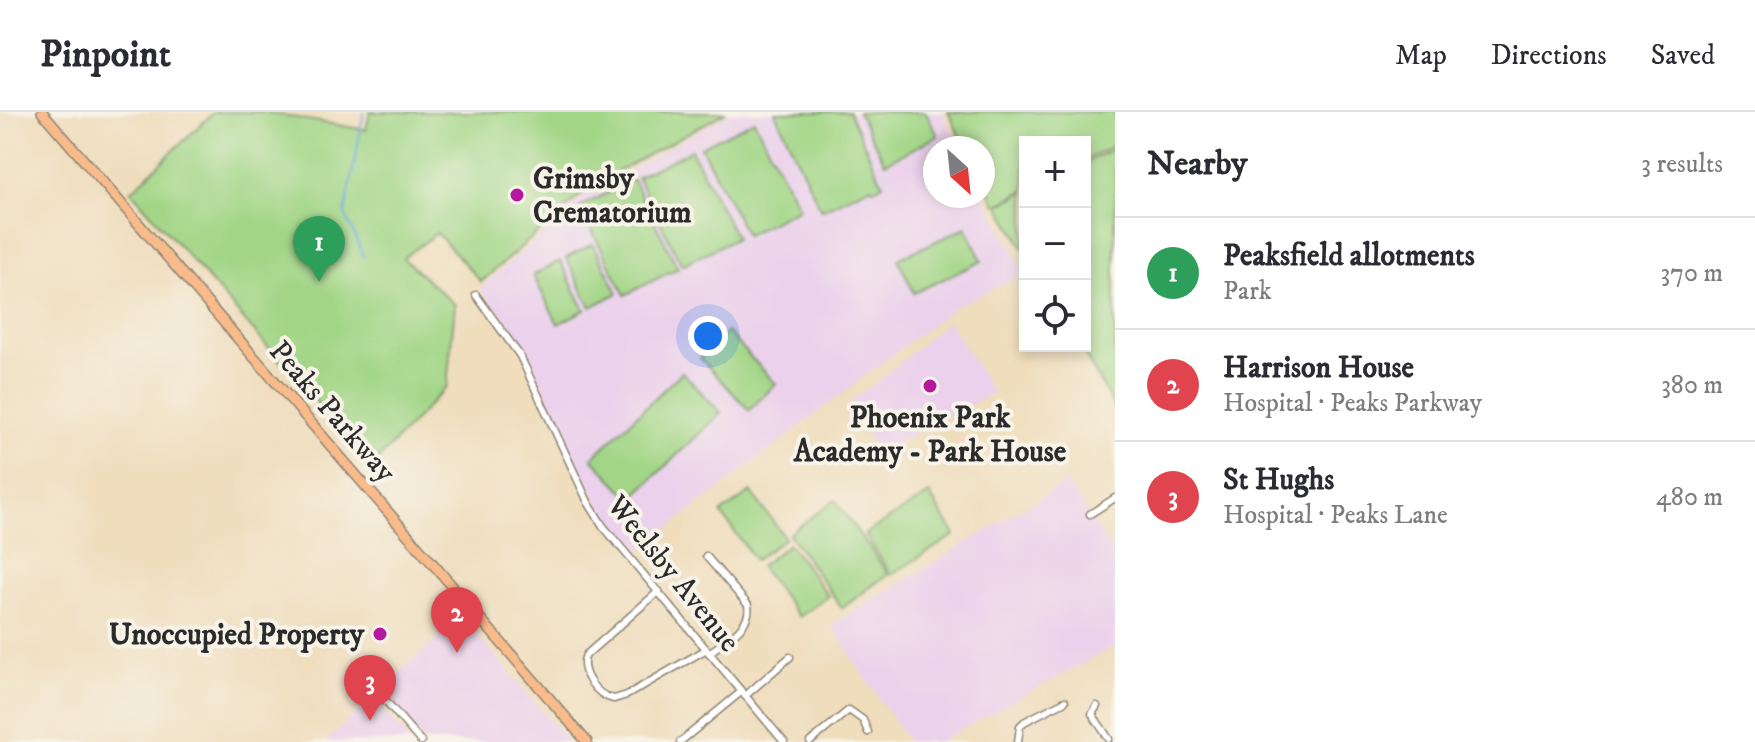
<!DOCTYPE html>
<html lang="en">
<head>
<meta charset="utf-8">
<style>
	:root { --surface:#fff; --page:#f2f2f3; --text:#2b2b33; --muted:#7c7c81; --line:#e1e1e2; --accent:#1a73e8 }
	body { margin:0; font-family:"IM FELL DW Pica",serif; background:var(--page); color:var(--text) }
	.controls { position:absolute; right:24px; top:24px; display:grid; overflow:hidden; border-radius:0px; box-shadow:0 4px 12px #0003 }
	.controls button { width:72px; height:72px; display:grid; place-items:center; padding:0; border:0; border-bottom:2px solid var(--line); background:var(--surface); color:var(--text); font:40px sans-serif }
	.compass { position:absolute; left:923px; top:24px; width:72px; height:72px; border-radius:50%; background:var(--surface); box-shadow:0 4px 12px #0003; rotate:153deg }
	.you { position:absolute; left:708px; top:224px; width:28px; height:28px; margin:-20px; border:6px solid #fff; border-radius:50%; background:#1a73e8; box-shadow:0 0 0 12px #1a73e833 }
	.badge { display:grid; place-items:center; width:52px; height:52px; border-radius:50%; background:var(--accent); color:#fff; font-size:26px; font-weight:700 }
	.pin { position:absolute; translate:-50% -66px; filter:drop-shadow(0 2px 4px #0008) }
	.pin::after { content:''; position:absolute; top:42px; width:28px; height:24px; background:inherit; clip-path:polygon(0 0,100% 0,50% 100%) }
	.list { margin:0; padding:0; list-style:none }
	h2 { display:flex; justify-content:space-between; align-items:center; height:104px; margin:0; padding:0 32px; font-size:34px }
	h2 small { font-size:26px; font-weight:400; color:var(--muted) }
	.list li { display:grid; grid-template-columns:52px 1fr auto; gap:24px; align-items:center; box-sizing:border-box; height:112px; padding:0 32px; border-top:2px solid var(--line) }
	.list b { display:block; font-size:30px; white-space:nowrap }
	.list p { margin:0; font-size:26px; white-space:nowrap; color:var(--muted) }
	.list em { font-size:26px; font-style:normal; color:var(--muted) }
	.icon { flex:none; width:44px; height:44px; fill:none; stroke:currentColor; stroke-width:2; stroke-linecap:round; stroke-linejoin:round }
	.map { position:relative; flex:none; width:1115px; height:630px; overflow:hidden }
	header { display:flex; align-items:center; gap:48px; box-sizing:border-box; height:112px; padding:0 40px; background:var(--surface); border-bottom:2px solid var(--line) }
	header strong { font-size:38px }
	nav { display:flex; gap:44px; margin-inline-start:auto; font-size:28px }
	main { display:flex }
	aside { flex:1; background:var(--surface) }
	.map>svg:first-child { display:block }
</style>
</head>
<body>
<header>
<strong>Pinpoint</strong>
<nav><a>Map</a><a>Directions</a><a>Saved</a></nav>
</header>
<main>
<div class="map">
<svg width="1115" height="630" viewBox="0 0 1115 630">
	<rect width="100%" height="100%" fill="#f7f3e8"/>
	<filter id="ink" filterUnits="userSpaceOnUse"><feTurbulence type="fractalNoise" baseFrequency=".0125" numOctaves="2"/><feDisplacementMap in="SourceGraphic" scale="16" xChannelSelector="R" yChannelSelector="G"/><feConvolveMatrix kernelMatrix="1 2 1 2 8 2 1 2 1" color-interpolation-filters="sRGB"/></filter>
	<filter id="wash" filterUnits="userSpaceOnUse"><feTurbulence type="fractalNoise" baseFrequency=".006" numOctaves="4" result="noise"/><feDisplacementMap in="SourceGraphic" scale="32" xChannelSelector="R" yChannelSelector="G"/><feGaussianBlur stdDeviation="1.8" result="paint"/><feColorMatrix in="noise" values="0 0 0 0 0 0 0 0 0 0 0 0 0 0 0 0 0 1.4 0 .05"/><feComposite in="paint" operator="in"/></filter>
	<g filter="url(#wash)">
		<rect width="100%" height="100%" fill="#efddbc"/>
		<!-- built -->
		<g fill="#ebd1eb">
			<polygon points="731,0 942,0 960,36 935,36 935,84 983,84 983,81 1025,161 953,196 638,440 606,405 578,353 528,239 480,177 583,84"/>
			<polygon points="948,209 993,281 878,341 858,308 861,304 850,289 881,267"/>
			<polygon points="1067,370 1115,445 1115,534 938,630 908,630 831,513"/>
			<polygon points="462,505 568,630 426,630 380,578"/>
			<polygon points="373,587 411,630 325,630"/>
		</g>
		<!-- green -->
		<g fill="#a2d686" stroke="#668058" stroke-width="2">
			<polygon points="214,0 263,0 366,18 370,0 726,0 611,63 583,81 481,170 437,121 403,146 455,193 447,274 372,354 131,79"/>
			<polygon points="775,0 849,0 883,72 874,77 872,74 821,98"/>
			<polygon points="858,0 926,0 938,24 885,51"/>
			<polygon points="948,0 1115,0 1115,33 1085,48 1085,30 1025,30 1025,78 996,93 983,68 983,36 966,36"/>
			<polygon points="754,8 799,96 746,123 701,35"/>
			<polygon points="1115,36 1115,297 1080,234 1085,234 1085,51"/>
			<polygon points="691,38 736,126 682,153 637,65"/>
			<polygon points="633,68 678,156 625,183 580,95"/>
			<polygon points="1025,80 1025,138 999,93"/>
			<polygon points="966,115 982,149 914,181 898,147"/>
			<polygon points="593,132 618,181 591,195 566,146"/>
			<polygon points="560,149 585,198 558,212 533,163"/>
			<polygon points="727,220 776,272 749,298 700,246"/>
			<polygon points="682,260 721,301 631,387 592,346"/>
			<polygon points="751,380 785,426 755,448 721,401"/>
			<polygon points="929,382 955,423 891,463 865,422"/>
			<polygon points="835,388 888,462 842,496 789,422"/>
			<polygon points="789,432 828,484 799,505 760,454"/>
		</g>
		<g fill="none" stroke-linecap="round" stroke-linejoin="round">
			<!-- stream -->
			<polyline stroke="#67a4d8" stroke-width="2" points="364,145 345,102 364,0"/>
		</g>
	</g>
	<g filter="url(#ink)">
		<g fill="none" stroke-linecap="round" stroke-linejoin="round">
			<!-- minor casing -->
			<g stroke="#8d8474" stroke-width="9">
				<g id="minor">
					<polyline points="476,183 520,244 588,390 603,414 784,630"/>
					<polyline points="1090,402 1115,386"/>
					<path d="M706,444L748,493C753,514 723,530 709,541"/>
					<path d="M659,479L586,543C578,559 596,584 614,587L627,583L705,538"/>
					<polyline points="358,564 361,571 380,582 421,630"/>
					<polyline points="745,584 790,545"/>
					<polyline points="1097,594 1092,602 1109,627"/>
					<polyline points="680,630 741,580"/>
					<polyline points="810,630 849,598 863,608 868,620"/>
					<polyline points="1018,630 1020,614 1024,610 1065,589"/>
				</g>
			</g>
			<!-- trunk casing -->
			<g stroke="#8d8474" stroke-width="12">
				<polyline id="trunk" points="42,0 587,630"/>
			</g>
			<!-- minor -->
			<use href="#minor" stroke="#fff" stroke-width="6"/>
			<!-- trunk -->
			<use href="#trunk" stroke="#fabb8b" stroke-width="9"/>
		</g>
	</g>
	<!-- markers -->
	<g fill="#b5179e" stroke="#f7f3e8" stroke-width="3">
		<circle cx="517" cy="83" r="8"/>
		<circle cx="930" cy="274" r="8"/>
		<circle cx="380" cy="522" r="8"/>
	</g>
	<g text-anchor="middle" stroke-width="8" stroke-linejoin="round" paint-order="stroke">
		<!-- poi labels -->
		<g font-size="30" font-weight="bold" fill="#2b2b2b" stroke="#f7f3e8" text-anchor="start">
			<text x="533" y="76">Grimsby<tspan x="533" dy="34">Crematorium</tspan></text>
			<text x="930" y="315" text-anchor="middle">Phoenix Park<tspan x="930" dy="34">Academy - Park House</tspan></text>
			<text x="364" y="532" text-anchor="end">Unoccupied Property</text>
		</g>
		<!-- street labels -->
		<g font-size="30" fill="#2b2b2b" stroke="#f7f3e8">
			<text transform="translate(333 299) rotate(49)" y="10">Peaks Parkway</text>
			<text transform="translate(674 461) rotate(51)" y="10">Weelsby Avenue</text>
		</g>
	</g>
</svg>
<div class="controls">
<button>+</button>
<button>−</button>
<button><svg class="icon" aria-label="locate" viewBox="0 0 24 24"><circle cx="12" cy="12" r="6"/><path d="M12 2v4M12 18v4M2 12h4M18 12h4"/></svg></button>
</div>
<svg class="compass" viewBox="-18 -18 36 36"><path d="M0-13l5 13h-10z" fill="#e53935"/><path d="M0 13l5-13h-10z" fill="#7c7c81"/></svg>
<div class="you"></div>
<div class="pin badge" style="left:319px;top:170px;background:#2e9e5b">1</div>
<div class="pin badge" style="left:457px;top:541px;background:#e0444e">2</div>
<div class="pin badge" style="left:370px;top:609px;background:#e0444e">3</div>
</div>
<aside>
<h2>Nearby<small>3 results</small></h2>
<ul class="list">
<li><span class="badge" style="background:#2e9e5b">1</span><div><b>Peaksfield allotments</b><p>Park</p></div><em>370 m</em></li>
<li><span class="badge" style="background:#e0444e">2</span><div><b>Harrison House</b><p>Hospital · Peaks Parkway</p></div><em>380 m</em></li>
<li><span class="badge" style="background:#e0444e">3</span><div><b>St Hughs</b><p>Hospital · Peaks Lane</p></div><em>480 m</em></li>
</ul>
</aside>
</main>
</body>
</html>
